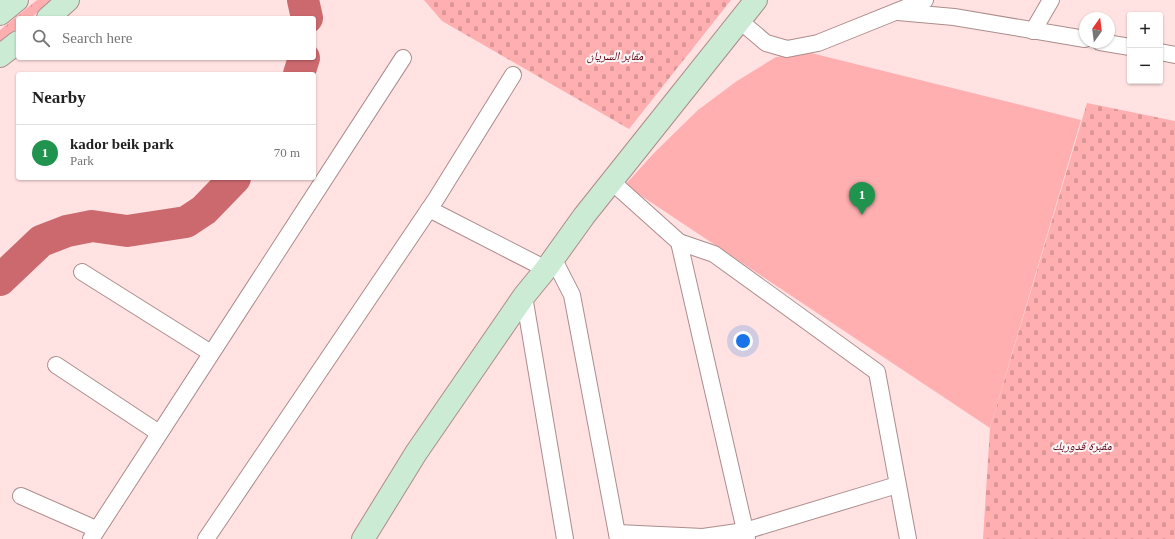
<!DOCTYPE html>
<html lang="en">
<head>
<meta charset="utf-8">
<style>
	:root { --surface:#fff; --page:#f6f6f6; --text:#222; --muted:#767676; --line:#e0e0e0; --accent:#20934e }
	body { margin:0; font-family:"Times New Roman","Noto Naskh Arabic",serif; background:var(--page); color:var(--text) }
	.controls { position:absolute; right:12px; top:12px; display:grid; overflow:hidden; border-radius:4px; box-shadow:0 1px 3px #0004 }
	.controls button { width:36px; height:36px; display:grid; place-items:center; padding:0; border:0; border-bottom:1px solid var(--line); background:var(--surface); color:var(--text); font:20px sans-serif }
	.compass { position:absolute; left:1079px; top:12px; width:36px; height:36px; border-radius:50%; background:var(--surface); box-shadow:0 1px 3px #0004; rotate:14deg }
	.you { position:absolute; left:743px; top:341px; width:14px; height:14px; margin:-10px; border:3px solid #fff; border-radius:50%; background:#1a73e8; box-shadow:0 0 0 6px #1a73e833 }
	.badge { display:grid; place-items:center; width:26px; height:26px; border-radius:50%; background:var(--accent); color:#fff; font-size:13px; font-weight:700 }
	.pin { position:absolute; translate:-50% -33px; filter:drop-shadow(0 1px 2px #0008) }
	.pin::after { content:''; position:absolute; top:21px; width:14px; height:12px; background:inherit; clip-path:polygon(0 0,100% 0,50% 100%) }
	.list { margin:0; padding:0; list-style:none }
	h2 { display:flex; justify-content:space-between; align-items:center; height:52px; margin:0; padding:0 16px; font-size:17px }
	h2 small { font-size:13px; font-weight:400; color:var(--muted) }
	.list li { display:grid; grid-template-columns:26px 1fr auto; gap:12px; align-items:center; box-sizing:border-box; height:56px; padding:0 16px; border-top:1px solid var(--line) }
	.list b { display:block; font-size:15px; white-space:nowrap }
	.list p { margin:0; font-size:13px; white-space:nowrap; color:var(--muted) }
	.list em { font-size:13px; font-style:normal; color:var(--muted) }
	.icon { flex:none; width:22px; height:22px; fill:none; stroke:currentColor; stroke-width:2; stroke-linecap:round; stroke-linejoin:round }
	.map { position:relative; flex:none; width:1175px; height:539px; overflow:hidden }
	.search { position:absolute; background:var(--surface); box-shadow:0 1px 3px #0004; left:16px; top:16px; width:300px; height:44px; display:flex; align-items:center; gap:10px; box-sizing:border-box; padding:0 14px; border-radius:4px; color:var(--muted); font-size:15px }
	.panel { position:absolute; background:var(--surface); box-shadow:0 1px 3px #0004; left:16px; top:72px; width:300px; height:108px; border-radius:4px }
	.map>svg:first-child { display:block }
</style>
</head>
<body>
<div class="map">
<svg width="1175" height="539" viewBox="0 0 1175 539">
	<defs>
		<pattern id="grass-tufts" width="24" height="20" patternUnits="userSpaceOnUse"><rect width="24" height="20" fill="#ffafb0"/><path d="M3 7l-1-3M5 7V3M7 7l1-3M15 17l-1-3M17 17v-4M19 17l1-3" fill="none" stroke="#db9697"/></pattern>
		<pattern id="cemetery-stones" width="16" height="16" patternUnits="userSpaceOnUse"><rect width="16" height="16" fill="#ffafb0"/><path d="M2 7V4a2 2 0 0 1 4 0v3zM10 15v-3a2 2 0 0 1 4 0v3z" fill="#db9697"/></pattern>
	</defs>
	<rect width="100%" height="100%" fill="#ffe2e1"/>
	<!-- grass -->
	<polygon fill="url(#grass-tufts)" points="37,0 51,0 31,18 18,18 18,28 0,41 0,30"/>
	<!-- cemetery -->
	<g fill="url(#cemetery-stones)">
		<polygon points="424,0 731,0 629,129 442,21"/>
		<polygon points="1087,103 1175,121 1175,539 983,539 990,428"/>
	</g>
	<!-- green -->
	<polygon fill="#ffafb0" points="811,53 1081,120 990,428 625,185 654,153 698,110 737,81 776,57"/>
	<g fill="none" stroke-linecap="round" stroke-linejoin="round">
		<!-- river -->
		<g stroke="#cc696e" stroke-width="32">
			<polyline points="303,0 307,18"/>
			<polyline points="299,74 304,58"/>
			<polyline points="0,280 41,241 67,231 92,226 127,231 186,222 204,210 235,178"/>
		</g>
		<!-- street casing -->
		<g stroke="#ad8c8c" stroke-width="18">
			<g id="street">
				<polyline points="898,12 954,17 1085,39"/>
				<polyline points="740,21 766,43 787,49 818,43 925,0"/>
				<polyline points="1033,31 1051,0"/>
				<polyline points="1100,42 1130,47"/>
				<polyline points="1160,52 1175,55"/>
				<polyline points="611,181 679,242 747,539"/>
				<polyline points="429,209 546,269"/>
				<polyline points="679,242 714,254 877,372 908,539"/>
				<polyline points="553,258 572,295 618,539"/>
				<polyline points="82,272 211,353"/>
				<polyline points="524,296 565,539"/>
				<polyline points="56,365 159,433"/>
				<polyline points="21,496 96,529"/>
				<polyline points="617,533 703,537 745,531 897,485"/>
				<polyline points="91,539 403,58"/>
				<polyline points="206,539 436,199 513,75"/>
			</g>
		</g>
		<!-- secondary casing -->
		<g stroke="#ad8c8c" stroke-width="24">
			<g id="secondary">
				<polyline points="0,14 17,0"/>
				<polyline points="48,18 68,0"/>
				<polyline points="0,56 18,42"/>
				<polyline points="363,539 416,453 524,296 546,269 584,216 756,0"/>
			</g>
		</g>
		<!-- street -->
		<use href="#street" stroke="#fff" stroke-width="16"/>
		<!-- secondary -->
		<use href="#secondary" stroke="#cbebd5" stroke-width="22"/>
	</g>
	<g text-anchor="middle" stroke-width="4" stroke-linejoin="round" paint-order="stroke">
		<!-- park labels -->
		<g font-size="12" font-style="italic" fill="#5d0014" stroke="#fcf5f5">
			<text x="615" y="60">مقابر السريان</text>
			<text x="1082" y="450">مقبرة قدوربك</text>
		</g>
	</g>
</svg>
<div class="controls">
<button>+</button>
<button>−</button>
</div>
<svg class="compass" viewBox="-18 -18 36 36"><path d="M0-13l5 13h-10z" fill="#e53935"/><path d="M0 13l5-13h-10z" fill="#767676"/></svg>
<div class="you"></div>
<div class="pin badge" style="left:862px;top:215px">1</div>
<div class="search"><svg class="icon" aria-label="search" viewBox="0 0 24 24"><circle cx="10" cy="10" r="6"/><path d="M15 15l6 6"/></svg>Search here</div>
<section class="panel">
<h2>Nearby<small></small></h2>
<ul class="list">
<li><span class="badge">1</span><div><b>kador beik park</b><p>Park</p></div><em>70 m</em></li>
</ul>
</section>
</div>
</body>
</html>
